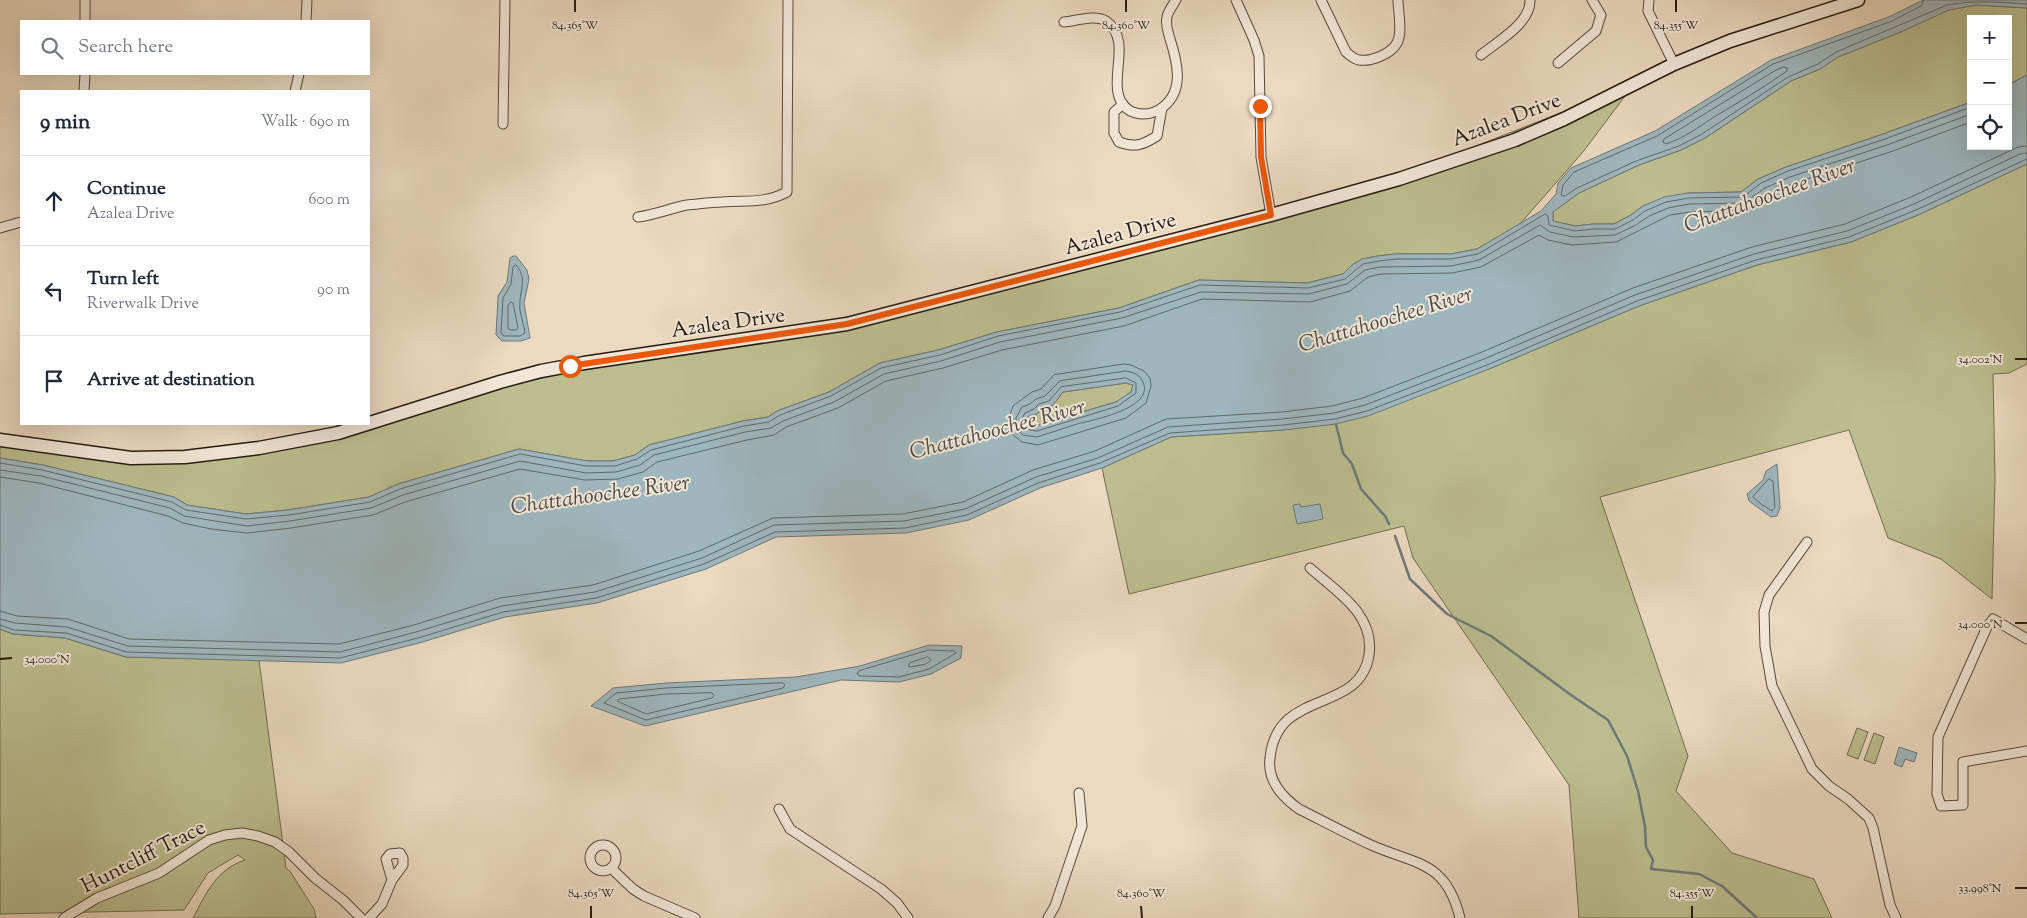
<!DOCTYPE html>
<html lang="en">
<head>
<meta charset="utf-8">
<style>
	:root { --surface:#fff; --page:#f6f6f7; --text:#1f2937; --muted:#747a83; --line:#e0e1e3 }
	body { margin:0; font-family:"Sorts Mill Goudy",serif; background:var(--page); color:var(--text) }
	.controls { position:absolute; right:15px; top:15px; display:grid; overflow:hidden; border-radius:0px; box-shadow:0 5px 20px #0002 }
	.controls button { width:45px; height:45px; display:grid; place-items:center; padding:0; border:0; border-bottom:1px solid var(--line); background:var(--surface); color:var(--text); font:25px sans-serif }
	.stop { position:absolute; width:15px; height:15px; margin:-11px; border:4px solid #ea580c; border-radius:50%; background:#fff }
	.stop.end { background:#ea580c; border-color:#fff; box-shadow:0 1px 5px #0008 }
	.list { margin:0; padding:0; list-style:none }
	h2 { display:flex; justify-content:space-between; align-items:center; height:65px; margin:0; padding:0 20px; font-size:21px }
	h2 small { font-size:16px; font-weight:400; color:var(--muted) }
	.list li { display:grid; grid-template-columns:32px 1fr auto; gap:15px; align-items:center; box-sizing:border-box; height:90px; padding:0 20px; border-top:1px solid var(--line) }
	.list b { display:block; font-size:19px; white-space:nowrap }
	.list p { margin:0; font-size:16px; white-space:nowrap; color:var(--muted) }
	.list em { font-size:16px; font-style:normal; color:var(--muted) }
	.icon { flex:none; width:28px; height:28px; fill:none; stroke:currentColor; stroke-width:2; stroke-linecap:round; stroke-linejoin:round }
	.map { position:relative; flex:none; width:2027px; height:918px; overflow:hidden }
	.search { position:absolute; background:var(--surface); box-shadow:0 5px 20px #0002; left:20px; top:20px; width:350px; height:55px; display:flex; align-items:center; gap:12px; box-sizing:border-box; padding:0 18px; border-radius:0px; color:var(--muted); font-size:19px }
	.panel { position:absolute; background:var(--surface); box-shadow:0 5px 20px #0002; left:20px; top:90px; width:350px; height:335px; border-radius:0px }
	.map>svg:first-child { display:block }
</style>
</head>
<body>
<div class="map">
<svg width="2027" height="918" viewBox="0 0 2027 918">
	<rect width="100%" height="100%" fill="#ebd9c0"/>
	<filter id="stains"><feTurbulence type="fractalNoise" baseFrequency=".004" numOctaves="4"/><feColorMatrix values="0 0 0 0 .2 0 0 0 0 .09 0 0 0 0 .02 0 0 0 .5 -.17"/></filter>
	<radialGradient id="worn" r=".72"><stop offset=".6" stop-color="#630" stop-opacity="0"/><stop offset="1" stop-color="#630" stop-opacity=".3"/></radialGradient>
	<!-- green -->
	<g fill="#bcbe8f" stroke="#706c52">
		<polygon points="1976,5 2027,8 2027,75 2008,85 2008,19 1971,19 1971,102 1883,134 1786,167 1758,179 1741,192 1688,193 1643,206 1631,215 1614,224 1593,224 1575,226 1553,221 1553,212 1579,193 1639,165 1681,150 1705,138 1791,81 1820,69 1838,57 1903,31 1948,10"/>
		<polygon points="1634,84 1583,152 1519,225 1477,249 1451,254 1395,254 1378,256 1362,259 1352,265 1343,274 1307,283 1199,280 1119,308 997,332 938,350 880,363 829,392 777,411 768,417 743,421 649,445 635,455 613,461 587,461 519,449 398,484 369,497 288,510 246,514 187,505 174,497 43,465 0,458 0,444 118,461 253,452 512,384 747,339 940,296 1119,250 1420,168"/>
		<polygon points="2027,164 2027,364 2009,373 1993,374 1995,478 1992,599 1941,559 1888,538 1849,430 1600,497 1688,756 1676,791 1732,853 1814,879 1832,918 1579,918 1569,785 1413,558 1404,526 1129,594 1102,468 1171,437 1284,430 1489,369 1639,306 1757,265 1851,242 1918,215"/>
		<polygon points="1126,383 1133,385 1131,392 1116,402 1035,426 1028,425 1027,420 1029,416 1037,414 1041,409 1053,405 1063,392"/>
		<path d="M0,629L13,634L65,638L126,657L259,660L286,868L290,871L314,909L316,918H193C206,893 217,869 245,860L238,855L208,873L184,910L0,914Z"/>
		<polygon points="1857,728 1868,732 1858,759 1847,755"/>
		<polygon points="1874,733 1884,737 1875,764 1864,760"/>
	</g>
	<!-- water -->
	<g fill="#9eb7be" stroke="#6e797a" fill-rule="evenodd">
		<path d="M1923,0H2027V8L1976,5L1949,10L1903,31L1838,57L1820,69L1791,81L1705,138L1681,150L1639,165L1579,193L1553,212V221L1575,226L1593,224H1614L1631,215L1643,206L1664,197L1688,193L1741,192L1758,179L1786,167L1883,134L1971,102V146H2008V85L2027,75V164L1918,215L1851,242L1757,265L1639,306L1489,369L1368,416L1336,424L1284,430L1171,437L1102,468L1040,488L969,520L906,533L776,537L706,569L597,603L505,617L419,643L341,663L126,657L65,638L13,634L0,629V458L43,465L174,497L187,505L246,514L288,510L369,497L398,484L519,449L587,461H613L635,455L649,445L743,421L768,417L777,411L829,392L880,363L938,350L997,332L1119,308L1199,280L1307,283L1343,274L1352,265L1362,259L1378,256L1395,254H1451L1477,249L1541,211L1556,194L1558,183L1571,168L1655,131L1771,60L1891,16ZM1126,383L1133,385L1131,392L1116,402L1035,426L1028,424L1027,420L1029,416L1037,414L1041,409L1053,405L1063,392Z"/>
		<polygon points="513,256 516,256 527,270 529,279 524,303 530,338 521,341 502,341 496,335 498,296 507,282 510,258"/>
		<polygon points="1777,464 1780,508 1777,516 1771,517 1749,501 1747,494 1763,480 1766,471"/>
		<polygon points="1300,504 1301,507 1320,504 1323,519 1297,524 1293,505"/>
		<polygon points="929,645 962,646 961,658 931,674 899,682 841,680 645,726 591,706 613,688 666,683 796,677 860,666"/>
		<polygon points="1899,747 1917,753 1914,762 1905,759 1902,767 1894,764"/>
	</g>
	<g fill="none" stroke-linecap="round" stroke-linejoin="round">
		<!-- shore -->
		<g stroke="#626969" stroke-width="1">
			<path d="M1924,0L1921,6L1892,21L1773,64L1657,136L1574,172L1563,185L1561,195L1565,196L1577,188L1636,161L1679,146L1702,134L1788,77L1818,64L1836,52L1947,5C1974,0 2000,2 2027,4"/>
			<path d="M1784,67L1787,68V71C1763,88 1739,102 1714,117C1697,128 1686,137 1666,144L1663,142L1664,139L1776,70Z"/>
			<path d="M516,265C529,279 518,293 520,310C521,318 524,325 525,333L520,336H504L501,333L503,298L511,284L513,267Z"/>
			<polygon points="511,302 513,303 518,328 516,330 510,330 508,328 508,306"/>
			<polygon points="1124,364 1131,365 1144,371 1150,378 1151,386 1146,403 1126,418 1038,445 1022,442 1012,434 1008,420 1013,406 1032,392 1041,389 1054,375"/>
			<path d="M1126,371C1131,372 1139,374 1142,380C1158,408 1092,420 1077,424C1064,428 1050,433 1037,437L1023,435L1017,429L1016,418L1022,407L1030,404L1036,399L1045,396L1060,381Z"/>
			<path d="M1126,378L1136,383V393L1118,406L1037,431C1024,430 1018,424 1025,413L1034,409L1039,404L1049,401L1061,387Z"/>
			<polyline points="0,463 42,470 172,502 186,510 246,519 289,515 370,502 400,489 520,454 586,466 615,466 637,459 651,450 744,426 769,422 780,415 831,396 881,368 940,355 998,336 1120,312 1200,285 1308,288 1345,279 1363,264 1379,261 1396,259 1451,259 1478,254 1545,214 1548,216 1549,225 1575,231 1593,229 1615,229 1633,220 1645,211 1666,202 1689,198 1743,197 1761,183 1788,171 1885,139 1971,107"/>
			<polyline points="0,470 41,476 170,508 184,516 247,526 290,521 371,508 403,495 520,461 586,473 616,472 640,465 654,455 745,432 771,428 783,421 834,402 884,374 941,361 1000,342 1122,318 1201,292 1309,294 1347,284 1365,270 1380,267 1451,266 1479,260 1540,225 1550,232 1573,237 1615,235 1636,225 1649,216 1668,208 1689,204 1744,203 1765,188 1790,177 1887,145 1971,114"/>
			<polyline points="0,477 39,483 168,516 183,523 211,529 247,533 291,528 373,515 405,502 520,469 585,480 618,479 643,472 657,462 747,440 774,435 786,427 838,408 886,381 943,368 1002,350 1124,326 1202,299 1310,302 1350,291 1368,277 1381,274 1452,273 1481,267 1539,235 1548,240 1572,245 1616,242 1670,215 1690,212 1746,210 1770,194 1792,184 1890,152 1971,122"/>
			<polygon points="1769,479 1773,481 1775,507 1772,511 1761,504 1753,497"/>
			<polyline points="0,611 17,616 68,619 129,639 339,644 414,625 500,598 593,585 699,551 773,518 903,514 963,502 1033,470 1095,451 1166,419 1282,412 1332,406 1363,398 1482,352 1633,288 1752,247 1845,224 1911,197 2018,147 2027,146"/>
			<polyline points="0,619 15,623 67,627 128,646 340,652 416,632 502,606 595,592 702,558 774,525 904,521 965,509 1036,477 1098,458 1168,427 1283,419 1334,413 1365,405 1484,359 1635,295 1754,254 1847,231 1914,204 2020,154 2027,153"/>
			<polyline points="0,625 14,630 66,633 127,652 340,658 418,638 503,612 596,598 704,564 775,532 905,528 967,515 1038,483 1100,463 1170,433 1283,425 1335,419 1367,411 1487,365 1637,301 1756,260 1849,237 1916,210 2027,159"/>
			<polygon points="929,650 954,651 956,653 929,669 899,677 860,676 857,674 859,671"/>
			<polygon points="928,657 931,660 926,664 911,667 908,666 910,663"/>
			<polygon points="783,683 785,685 783,688 646,720 604,703 616,693 666,688"/>
			<polygon points="712,693 714,696 712,698 646,714 617,701 619,699 666,694"/>
		</g>
		<!-- stream -->
		<g stroke="#6e797a" stroke-width="2.5">
			<polyline points="1336,424 1343,453 1352,464 1361,489 1385,516 1389,524"/>
			<polyline points="1395,536 1410,579 1447,614 1491,636 1571,695 1608,720 1627,756 1638,791 1645,827 1646,847 1653,860 1651,869 1699,874 1722,886 1757,918"/>
		</g>
		<!-- street casing -->
		<g stroke="#564a3f" stroke-width="11">
			<g id="street">
				<polyline points="85,0 85,21"/>
				<polyline points="1236,0 1254,40 1259,56 1261,157 1271,215"/>
				<path d="M1321,0L1346,52C1350,55 1353,59 1359,60C1371,62 1391,54 1397,43C1403,32 1398,12 1398,0"/>
				<polyline points="1649,0 1648,11 1674,64"/>
				<polyline points="306,21 307,0"/>
				<path d="M1064,22C1076,21 1095,14 1106,21C1130,38 1113,70 1118,93C1122,116 1148,119 1163,107C1185,90 1177,61 1170,39C1168,31 1165,25 1167,17C1168,11 1173,5 1176,0"/>
				<path d="M1481,55C1498,41 1531,23 1530,0"/>
				<polyline points="1558,63 1596,31 1601,15 1592,0"/>
				<polyline points="84,91 85,74"/>
				<polyline points="295,91 299,74"/>
				<path d="M1123,104L1114,112V133L1119,142C1135,148 1143,145 1157,136L1162,108"/>
				<polyline points="503,124 505,0"/>
				<path d="M638,217C655,215 671,208 687,205C699,204 711,202 722,202C747,200 764,204 787,192L788,0"/>
				<polyline points="0,228 21,222"/>
				<polyline points="1807,542 1769,595 1764,612 1765,646 1772,686 1812,769 1829,786 1848,799 1869,818 1873,828 1890,905 1896,918"/>
				<path d="M1310,568C1337,592 1375,614 1369,655C1360,715 1277,687 1270,758C1267,780 1282,797 1299,809C1323,821 1347,834 1371,845C1417,865 1446,861 1460,918"/>
				<polyline points="2027,639 1993,619 1987,627 1938,737 1937,794 1941,806 1963,805 1963,762 2027,751"/>
				<polyline points="779,809 790,829 881,889 897,903 908,918"/>
				<circle cx="603" cy="858" r="13"/>
				<polyline points="611,868 633,889 644,896 695,918"/>
				<polyline points="64,918 97,898 159,873 209,840 225,835 242,833 258,836 275,842 289,852 315,878 343,900 361,918"/>
				<polyline points="369,918 382,904 392,880 403,865 403,858 400,853 390,854 386,859 392,880"/>
				<polyline points="1048,918 1055,906 1082,826 1079,793"/>
			</g>
		</g>
		<!-- secondary casing -->
		<g stroke="#251b14" stroke-width="15">
			<polyline id="secondary" points="0,440 131,458 185,457 259,448 338,433 500,382 541,371 584,363 847,324 1271,215 1399,179 1515,140 1564,119 1674,64 1730,41 1858,0"/>
		</g>
		<!-- street -->
		<use href="#street" stroke="#f2e6d6" stroke-width="9"/>
		<!-- secondary -->
		<use href="#secondary" stroke="#f2e6d6" stroke-width="12"/>
	</g>
	<g fill="none" stroke-linecap="round" stroke-linejoin="round">
		<!-- route -->
		<polyline stroke="#ea580c" stroke-width="6" points="570,366 847,324 1271,215 1261,157 1260,106"/>
	</g>
	<!-- ticks -->
	<path fill="none" stroke="#251b14" stroke-width="2" d="M575,0V12M1126,0V12M1676,0V12M2015,359H2027M2015,623H2027M0,659L12,658M2015,888H2027M591,906V918M1141,906L1142,918M1692,906V918"/>
	<g text-anchor="middle" stroke-width="4" stroke-linejoin="round" paint-order="stroke">
		<!-- street labels -->
		<g font-size="21" fill="#251b14" stroke="#f2e6d6">
			<text transform="translate(1506 119) rotate(-21)" y="7">Azalea Drive</text>
			<text transform="translate(1120 233) rotate(-15)" y="7">Azalea Drive</text>
			<text transform="translate(728 322) rotate(-8)" y="7">Azalea Drive</text>
			<text transform="translate(143 856) rotate(-27)" y="7">Huntcliff Trace</text>
		</g>
		<!-- water labels -->
		<g font-size="22" font-style="italic" fill="#494a47" stroke="#f2e6d6">
			<text transform="translate(1769 194) rotate(-20)" y="8">Chattahoochee River</text>
			<text transform="translate(1385 318) rotate(-17)" y="8">Chattahoochee River</text>
			<text transform="translate(997 428) rotate(-15)" y="8">Chattahoochee River</text>
			<text transform="translate(600 493) rotate(-8)" y="8">Chattahoochee River</text>
		</g>
	</g>
	<g font-size="12" text-anchor="middle" fill="#251b14" stroke="#f2e6d6" stroke-width="4" stroke-linejoin="round" paint-order="stroke">
		<text x="575" y="29">84.365°W</text>
		<text x="1126" y="29">84.360°W</text>
		<text x="1676" y="29">84.355°W</text>
		<text x="1980" y="363">34.002°N</text>
		<text x="1980" y="628">34.000°N</text>
		<text x="47" y="663">34.000°N</text>
		<text x="1980" y="892">33.998°N</text>
		<text x="591" y="897">84.365°W</text>
		<text x="1141" y="897">84.360°W</text>
		<text x="1692" y="897">84.355°W</text>
	</g>
	<rect width="100%" height="100%" filter="url(#stains)"/>
	<rect width="100%" height="100%" fill="url(#worn)"/>
</svg>
<div class="controls">
<button>+</button>
<button>−</button>
<button><svg class="icon" aria-label="locate" viewBox="0 0 24 24"><circle cx="12" cy="12" r="6"/><path d="M12 2v4M12 18v4M2 12h4M18 12h4"/></svg></button>
</div>
<div class="stop" style="left:570px;top:366px"></div>
<div class="stop end" style="left:1260px;top:106px"></div>
<div class="search"><svg class="icon" aria-label="search" viewBox="0 0 24 24"><circle cx="10" cy="10" r="6"/><path d="M15 15l6 6"/></svg>Search here</div>
<section class="panel">
<h2>9 min<small>Walk · 690 m</small></h2>
<ul class="list">
<li><svg class="icon" aria-label="ahead" viewBox="0 0 24 24"><path d="M12 20V5M6 11l6-6 6 6"/></svg><div><b>Continue</b><p>Azalea Drive</p></div><em>600 m</em></li>
<li><svg class="icon" aria-label="left" viewBox="0 0 24 24"><path d="M17 20v-9H6M10 6l-5 5 5 5"/></svg><div><b>Turn left</b><p>Riverwalk Drive</p></div><em>90 m</em></li>
<li><svg class="icon" aria-label="arrive" viewBox="0 0 24 24"><path d="M6 21V4h12l-3 4 3 4H6"/></svg><div><b>Arrive at destination</b></div></li>
</ul>
</section>
</div>
</body>
</html>
